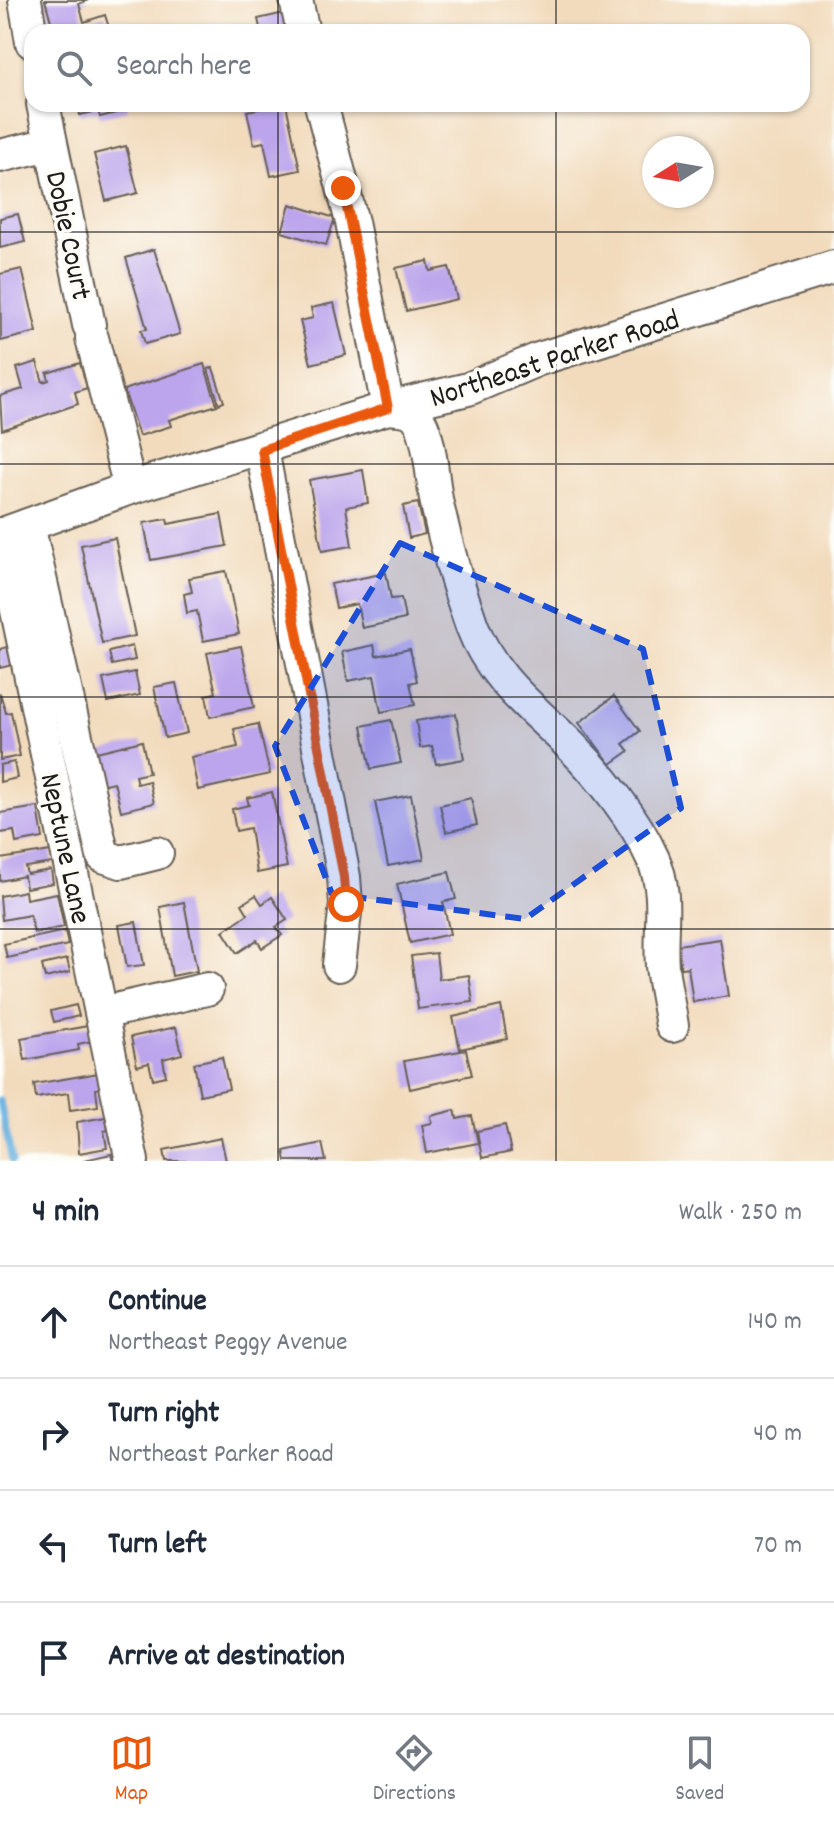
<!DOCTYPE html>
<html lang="en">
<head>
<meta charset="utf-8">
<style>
	:root { --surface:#fff; --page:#f2f2f3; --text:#1f2937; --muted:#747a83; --line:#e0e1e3; --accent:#ea580c }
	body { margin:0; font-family:Dekko,sans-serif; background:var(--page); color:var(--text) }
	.compass { position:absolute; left:642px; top:136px; width:72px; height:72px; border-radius:50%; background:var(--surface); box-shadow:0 2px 6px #0004; rotate:259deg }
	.stop { position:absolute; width:24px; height:24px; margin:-18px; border:6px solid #ea580c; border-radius:50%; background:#fff }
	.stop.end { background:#ea580c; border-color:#fff; box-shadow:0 2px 8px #0008 }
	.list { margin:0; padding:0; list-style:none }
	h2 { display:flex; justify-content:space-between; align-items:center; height:104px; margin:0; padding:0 32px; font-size:34px }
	h2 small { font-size:26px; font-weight:400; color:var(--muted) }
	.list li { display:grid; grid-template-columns:52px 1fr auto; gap:24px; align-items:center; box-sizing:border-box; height:112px; padding:0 32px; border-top:2px solid var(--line) }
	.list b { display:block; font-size:30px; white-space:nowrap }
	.list p { margin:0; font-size:26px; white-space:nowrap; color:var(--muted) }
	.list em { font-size:26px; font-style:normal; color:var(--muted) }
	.icon { flex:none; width:44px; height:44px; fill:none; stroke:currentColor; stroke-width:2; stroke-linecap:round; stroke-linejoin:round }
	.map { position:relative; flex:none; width:834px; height:1161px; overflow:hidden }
	.search { position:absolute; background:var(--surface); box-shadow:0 2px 6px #0004; left:24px; right:24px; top:24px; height:88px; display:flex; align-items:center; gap:20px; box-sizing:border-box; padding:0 28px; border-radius:24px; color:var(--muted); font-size:30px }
	.sheet { height:552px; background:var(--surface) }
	nav { display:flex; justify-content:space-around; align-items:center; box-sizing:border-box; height:112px; border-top:2px solid var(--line); background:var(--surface); font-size:22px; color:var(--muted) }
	nav a { display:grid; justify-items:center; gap:4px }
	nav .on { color:var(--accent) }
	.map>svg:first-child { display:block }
</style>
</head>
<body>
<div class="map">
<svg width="834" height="1161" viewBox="0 0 834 1161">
	<rect width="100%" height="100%" fill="#fdfcf7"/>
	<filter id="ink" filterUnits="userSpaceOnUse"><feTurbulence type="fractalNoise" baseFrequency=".0125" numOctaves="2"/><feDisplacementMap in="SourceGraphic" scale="16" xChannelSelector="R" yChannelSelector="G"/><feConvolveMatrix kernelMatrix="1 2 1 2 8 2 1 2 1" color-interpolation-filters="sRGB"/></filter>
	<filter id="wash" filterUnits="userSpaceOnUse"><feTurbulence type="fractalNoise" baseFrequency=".006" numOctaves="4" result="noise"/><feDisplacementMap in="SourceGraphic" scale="32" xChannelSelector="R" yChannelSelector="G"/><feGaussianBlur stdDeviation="1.8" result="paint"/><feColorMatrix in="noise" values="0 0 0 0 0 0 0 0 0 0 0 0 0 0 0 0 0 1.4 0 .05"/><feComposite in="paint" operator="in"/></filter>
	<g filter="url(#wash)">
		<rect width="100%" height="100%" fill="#f2dbbd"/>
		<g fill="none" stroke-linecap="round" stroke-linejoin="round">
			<!-- stream -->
			<polyline stroke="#69b2e0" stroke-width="7" points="0,1101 12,1161"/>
		</g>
		<g id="blocks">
			<!-- building -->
			<g fill="#bca5ec">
				<polygon points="45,0 88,0 79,4 84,22 105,15 110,31 54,32"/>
				<polygon points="289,12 294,32 261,32 258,19"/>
				<polygon points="78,104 127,104 128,110 100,117 98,111 80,115"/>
				<polygon points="281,104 286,104 300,170 271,176 264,142 254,144 247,111"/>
				<polygon points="126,146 138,193 106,201 94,154"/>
				<polygon points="290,204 335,218 326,245 282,232"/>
				<polygon points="18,214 25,242 0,248 0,218"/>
				<polygon points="154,249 180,334 145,344 141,330 147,329 126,258"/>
				<polygon points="428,261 430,271 449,267 457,299 406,311 396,268"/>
				<polygon points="22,269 37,332 1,341 0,274"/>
				<polygon points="334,303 346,355 311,364 300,321 313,318 311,308"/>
				<polygon points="37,362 43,382 49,380 47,373 80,363 87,388 75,392 78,404 2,430 0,396 23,389 17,368"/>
				<polygon points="204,364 217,405 169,420 171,426 139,436 124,390"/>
				<polygon points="213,368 224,402 219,404 208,369"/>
				<polygon points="363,470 368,503 346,507 352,546 322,551 309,480"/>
				<polygon points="418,503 425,534 409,538 403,506"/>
				<polygon points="221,514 227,546 151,560 144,523 167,519 168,524"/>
				<polygon points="115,538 135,636 102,643 81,545"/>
				<polygon points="226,571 239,634 203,641 197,611 187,613 184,594 192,592 189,578"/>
				<polygon points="386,573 391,599 401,598 405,619 362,628 357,604 336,608 331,584"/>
				<polygon points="374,645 376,656 410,649 417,681 410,683 415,705 381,712 374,676 348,681 342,652"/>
				<polygon points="132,646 135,660 112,665 109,652"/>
				<polygon points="241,646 254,707 210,717 206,695 216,693 207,653"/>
				<polygon points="7,647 12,665 0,668 0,649"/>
				<polygon points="135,672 140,695 108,702 103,679"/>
				<polygon points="176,683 187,733 165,738 154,687"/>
				<polygon points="0,693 6,713 11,712 20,756 0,760"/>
				<polygon points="614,696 640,731 623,744 629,751 611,764 579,723"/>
				<polygon points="456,714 464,759 436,764 432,746 420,748 416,721"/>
				<polygon points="391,720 401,763 371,769 362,726"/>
				<polygon points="258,724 270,774 198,790 191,757 238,747 234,729"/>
				<polygon points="142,741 149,773 135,776 137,784 149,781 154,803 121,811 114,782 91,787 84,755"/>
				<polygon points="14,762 17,778 0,782 0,765"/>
				<polygon points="272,792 287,867 257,873 250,828 236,831 232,809 249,805 247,798"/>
				<polygon points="411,795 424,859 388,866 375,802"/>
				<polygon points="471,798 477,825 446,832 440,805"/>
				<polygon points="38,807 43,838 16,843 14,831 0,833 0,813"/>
				<polygon points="51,851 53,863 25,867 27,874 51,870 53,883 26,888 24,876 0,881 0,859"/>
				<polygon points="449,872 456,899 443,902 450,934 410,943 397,884"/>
				<polygon points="25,891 26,899 57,893 64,927 34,933 30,915 2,920 0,896"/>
				<polygon points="256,895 262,904 272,897 287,920 276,927 282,935 262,948 257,940 237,953 223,931 248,914 242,904"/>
				<polygon points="184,902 197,971 172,976 160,907"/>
				<polygon points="136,922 144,965 127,967 119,925"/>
				<polygon points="65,931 68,945 7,958 4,944"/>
				<polygon points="720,939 729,996 693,1002 688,967 681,968 677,945"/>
				<polygon points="436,953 439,979 469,975 473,1002 418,1009 411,956"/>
				<polygon points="67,959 70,972 45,978 42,965"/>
				<polygon points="76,1005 79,1016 54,1022 51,1011"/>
				<polygon points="501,1006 507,1039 460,1049 453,1017"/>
				<polygon points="88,1026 92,1041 78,1044 79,1050 25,1060 21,1038"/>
				<polygon points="176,1027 182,1054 163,1059 166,1076 153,1079 149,1063 137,1066 131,1037"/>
				<polygon points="466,1050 472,1075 410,1089 404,1061"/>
				<polygon points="222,1057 229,1089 200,1095 194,1063"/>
				<polygon points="99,1073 101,1088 96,1089 98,1106 70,1110 68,1093 36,1098 34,1084"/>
				<polygon points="455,1110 457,1119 472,1116 478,1143 427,1153 422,1125 432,1123 431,1116"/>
				<polygon points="106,1117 108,1130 104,1131 107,1148 79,1153 77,1122"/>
				<polygon points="505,1125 511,1152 482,1158 477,1131"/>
				<polygon points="221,1138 226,1161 166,1161 164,1150"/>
				<polygon points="322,1143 326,1161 286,1161 284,1151"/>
				<polygon points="111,1154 113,1161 84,1161 84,1160"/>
			</g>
		</g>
	</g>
	<g filter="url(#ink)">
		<use href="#blocks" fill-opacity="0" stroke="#675f54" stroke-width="2"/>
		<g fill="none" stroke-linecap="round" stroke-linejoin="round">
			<!-- minor casing -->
			<g stroke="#675f54" stroke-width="36">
				<g id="minor">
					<polyline points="25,0 32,42"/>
					<polyline points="296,0 303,32"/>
					<polyline points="43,104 89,325"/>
					<polyline points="321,104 352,222 388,408"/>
					<polyline points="0,156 50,144"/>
					<polyline points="92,338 130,488"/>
					<path d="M388,408C397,409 409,408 416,416C431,432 432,483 437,504C446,545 458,587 472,626C492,679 533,708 571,746C602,777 635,819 653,859C669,894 659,929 662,966C664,986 669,1006 672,1026"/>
					<polyline points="262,450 344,877 346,904 339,965"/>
					<polyline points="28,525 103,856 121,862 157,853"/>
					<polyline points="1,534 132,1161"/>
					<polyline points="0,535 130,488 388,408 468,389 539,359 834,267"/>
					<polyline points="102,1013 207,989"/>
				</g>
			</g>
			<!-- minor -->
			<use href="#minor" stroke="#fff" stroke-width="32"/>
		</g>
	</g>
	<g fill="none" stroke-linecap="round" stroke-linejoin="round" filter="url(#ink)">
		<!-- route -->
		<polyline stroke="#ea580c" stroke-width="10" points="343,188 388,408 262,450 344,877 346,904"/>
	</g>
	<!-- marked area -->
	<path fill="#1d4ed8" fill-opacity="0.2" stroke="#1d4ed8" stroke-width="6" stroke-dasharray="16 10" stroke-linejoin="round" d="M400,543L643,649L681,808L525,919L332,894L275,746Z"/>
	<!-- grid -->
	<path fill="none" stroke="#1c1c1c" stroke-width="2" stroke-opacity="0.55" d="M278,0V32M556,0V32M278,104V1161M556,104V1161M0,232H834M0,464H834M0,697H834M0,929H834"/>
	<g text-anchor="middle" stroke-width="7" stroke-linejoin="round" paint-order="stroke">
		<!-- street labels -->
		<g font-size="30" fill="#1c1c1c" stroke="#fdfcf7">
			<text transform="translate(70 235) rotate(78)" y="10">Dobie Court</text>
			<text transform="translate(554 357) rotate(-18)" y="10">Northeast Parker Road</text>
			<text transform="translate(67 848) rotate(78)" y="10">Neptune Lane</text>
		</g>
	</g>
</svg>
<svg class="compass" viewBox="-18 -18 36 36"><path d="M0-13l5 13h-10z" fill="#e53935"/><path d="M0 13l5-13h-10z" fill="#747a83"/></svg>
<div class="stop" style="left:346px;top:904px"></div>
<div class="stop end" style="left:343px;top:188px"></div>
<div class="search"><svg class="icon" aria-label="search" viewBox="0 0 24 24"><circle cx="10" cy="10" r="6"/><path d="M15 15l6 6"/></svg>Search here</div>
</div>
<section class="sheet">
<h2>4 min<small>Walk · 250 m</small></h2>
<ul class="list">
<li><svg class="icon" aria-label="ahead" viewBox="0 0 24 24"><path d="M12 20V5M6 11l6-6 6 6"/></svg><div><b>Continue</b><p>Northeast Peggy Avenue</p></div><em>140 m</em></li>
<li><svg class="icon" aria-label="right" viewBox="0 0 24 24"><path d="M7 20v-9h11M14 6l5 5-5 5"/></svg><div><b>Turn right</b><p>Northeast Parker Road</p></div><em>40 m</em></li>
<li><svg class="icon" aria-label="left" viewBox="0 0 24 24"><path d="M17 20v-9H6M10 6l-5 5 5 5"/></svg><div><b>Turn left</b></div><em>70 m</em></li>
<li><svg class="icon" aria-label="arrive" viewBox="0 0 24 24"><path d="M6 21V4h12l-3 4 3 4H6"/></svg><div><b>Arrive at destination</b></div></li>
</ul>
</section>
<nav>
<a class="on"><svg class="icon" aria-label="map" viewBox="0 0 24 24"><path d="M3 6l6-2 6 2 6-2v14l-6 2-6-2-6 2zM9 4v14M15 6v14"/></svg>Map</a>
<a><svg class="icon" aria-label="directions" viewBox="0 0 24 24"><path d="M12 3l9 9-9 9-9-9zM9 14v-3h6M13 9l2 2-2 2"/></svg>Directions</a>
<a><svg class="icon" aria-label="saved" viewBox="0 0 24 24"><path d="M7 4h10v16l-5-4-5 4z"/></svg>Saved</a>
</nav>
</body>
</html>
